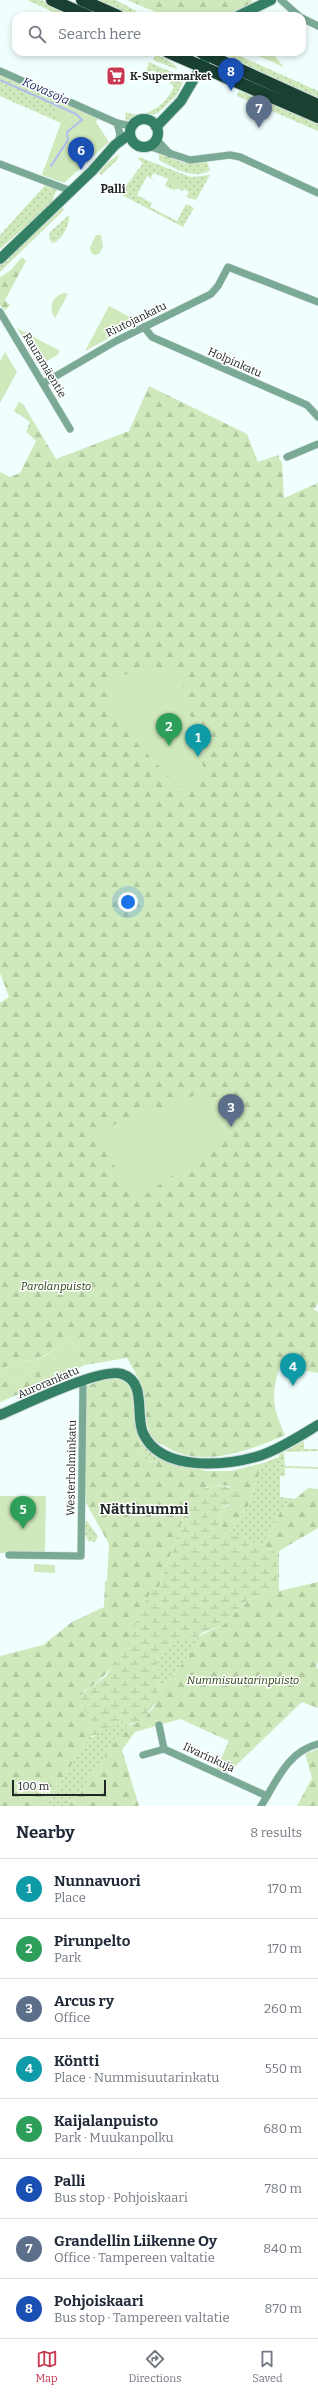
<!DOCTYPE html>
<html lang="en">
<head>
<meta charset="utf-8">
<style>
	:root { --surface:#fff; --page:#f2f2f3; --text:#1f2937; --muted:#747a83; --line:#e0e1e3; --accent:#c83850 }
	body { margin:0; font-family:Bitter,serif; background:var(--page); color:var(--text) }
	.scale { position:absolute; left:12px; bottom:10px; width:94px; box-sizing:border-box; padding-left:4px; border:2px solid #212626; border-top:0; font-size:11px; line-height:14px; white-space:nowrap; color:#212626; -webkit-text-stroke:3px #fff; paint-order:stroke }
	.you { position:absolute; left:128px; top:902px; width:14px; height:14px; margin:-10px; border:3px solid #fff; border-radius:50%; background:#1a73e8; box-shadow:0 0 0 6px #1a73e833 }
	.badge { display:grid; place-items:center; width:26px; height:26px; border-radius:50%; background:var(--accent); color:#fff; font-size:13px; font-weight:700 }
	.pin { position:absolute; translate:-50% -33px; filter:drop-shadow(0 1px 2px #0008) }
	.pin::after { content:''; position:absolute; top:21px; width:14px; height:12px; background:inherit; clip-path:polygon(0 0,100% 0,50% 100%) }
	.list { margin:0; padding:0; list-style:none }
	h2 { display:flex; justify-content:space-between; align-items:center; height:52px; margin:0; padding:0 16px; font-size:17px }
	h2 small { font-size:13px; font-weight:400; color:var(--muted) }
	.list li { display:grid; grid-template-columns:26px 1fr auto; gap:12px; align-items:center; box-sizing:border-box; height:60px; padding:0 16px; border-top:1px solid var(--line) }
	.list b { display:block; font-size:15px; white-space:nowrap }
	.list p { margin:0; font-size:13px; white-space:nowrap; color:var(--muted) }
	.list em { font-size:13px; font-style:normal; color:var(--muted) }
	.icon { flex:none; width:22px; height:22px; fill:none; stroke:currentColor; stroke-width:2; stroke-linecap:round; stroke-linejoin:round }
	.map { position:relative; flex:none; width:318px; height:1806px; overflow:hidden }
	.search { position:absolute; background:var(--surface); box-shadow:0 2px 6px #0003; left:12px; right:12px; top:12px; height:44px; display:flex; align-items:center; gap:10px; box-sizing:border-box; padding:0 14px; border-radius:12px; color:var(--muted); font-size:15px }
	.sheet { height:532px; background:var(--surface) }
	nav { display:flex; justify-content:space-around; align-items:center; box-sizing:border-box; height:56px; border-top:1px solid var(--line); background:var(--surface); font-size:11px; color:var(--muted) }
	nav a { display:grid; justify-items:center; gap:2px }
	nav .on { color:var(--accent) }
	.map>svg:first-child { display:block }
</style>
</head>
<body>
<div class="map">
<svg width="318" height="1806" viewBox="0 0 318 1806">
	<defs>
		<pattern id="grass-dots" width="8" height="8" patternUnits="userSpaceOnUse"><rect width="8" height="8" fill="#d0e9bc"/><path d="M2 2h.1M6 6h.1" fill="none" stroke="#b2c8a1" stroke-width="1.8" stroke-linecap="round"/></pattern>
		<pattern id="forest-firs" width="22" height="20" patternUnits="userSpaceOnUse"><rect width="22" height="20" fill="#d0e9bc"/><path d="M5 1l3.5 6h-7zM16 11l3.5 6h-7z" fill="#b2c8a1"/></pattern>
		<pattern id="wetland-marsh" width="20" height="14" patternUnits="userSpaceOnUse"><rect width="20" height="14" fill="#d0e9bc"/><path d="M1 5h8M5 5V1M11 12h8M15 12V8" fill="none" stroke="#b2c8a1"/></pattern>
	</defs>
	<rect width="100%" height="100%" fill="#f0fefe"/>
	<!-- grass -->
	<g fill="url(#grass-dots)">
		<polygon points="27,0 42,0 79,16 62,16"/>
		<polygon points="92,0 116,0 145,16 131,16"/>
		<path d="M136,52C152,52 167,57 178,68L176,69L153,60L155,56L151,54L147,57Z"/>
		<polygon points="220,52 231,52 318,91 318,100"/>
		<path d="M149,62L185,78L176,96L158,113L126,121L125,112C144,120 166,106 174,86L170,84L171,79L151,70L145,79L144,78Z"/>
		<polygon points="0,75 98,119 42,175 61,123 0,96"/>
		<polygon points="239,91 318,121 318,131 237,96"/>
		<path d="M159,153L184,163L207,162L210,170C194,181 174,168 159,160Z"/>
		<polygon points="119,154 117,160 101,175 99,173 106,164"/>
		<polygon points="139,157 191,177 210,175 196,200 186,197 189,192 184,189 183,191 172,186 173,190 165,186 168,179 154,173 151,177 155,181 147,176 137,195 152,203 150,207 177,221 186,204 194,208 183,227 120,194 143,163 138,159"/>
		<polygon points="46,184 58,189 54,195 52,203 0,249 0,235"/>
		<polygon points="62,207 64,210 0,272 0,265 58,208"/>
		<path d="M69,215C71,222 61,243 52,243L49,238L50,232Z"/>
		<polygon points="137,1429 177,1463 146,1461"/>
		<polygon points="318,1433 304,1441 304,1449 318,1449 318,1451 284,1452 285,1466 318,1467 318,1469 285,1468 285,1476 280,1476 280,1497 297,1499 280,1512 268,1537 261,1546 245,1538 228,1534 248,1506 263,1463 279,1457 279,1455"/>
		<polygon points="87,1521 98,1536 95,1542 88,1541 85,1534 85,1522"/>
		<polygon points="209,1631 159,1692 157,1662 173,1639 195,1639"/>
		<polygon points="116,1721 130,1723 69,1806 45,1806 90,1736 93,1737"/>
	</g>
	<!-- forest -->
	<g fill="url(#forest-firs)">
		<path d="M127,0H253C242,17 186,21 168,16C154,12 140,5 127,0Z"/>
		<polygon points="22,257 26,261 5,300 10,305 5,310 0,305 0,277 11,270"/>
		<path d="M149,386L247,434L258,462L278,455L282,463L284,498L318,483V1303L314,1310L318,1312V1373L280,1365C271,1397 272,1405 285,1435C249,1451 200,1470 163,1445C159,1443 153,1440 151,1436C144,1423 147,1411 144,1397C142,1383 134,1370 127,1358L85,1365L71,1341L34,1361L20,1360L6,1367L1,1376L5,1381L12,1383L28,1372L40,1370V1374L49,1381L0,1402V1003L9,997L0,973V472L10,477L20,473L36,441L26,432L30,422L14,411L19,402L23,404L56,459L129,431Z"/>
		<path d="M112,1378L125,1381L132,1390L137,1429L146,1461L177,1463L206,1471H231L263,1463L248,1506L228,1534L223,1532L220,1523L221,1508L229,1506L230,1486L214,1485L206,1487L188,1505L159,1587C144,1598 141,1614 134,1632C124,1656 106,1678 83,1692L80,1707L90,1716V1736L45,1806H0V1656L43,1645L72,1622L104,1607L105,1581H107L109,1544L86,1503L85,1387L103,1379Z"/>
		<polygon points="308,1488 318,1489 318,1528 279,1551 279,1591 318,1582 318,1662 316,1667 318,1669 318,1708 302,1702 227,1774 216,1769 229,1741 180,1719 135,1732 122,1750 139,1806 69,1806 127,1725 135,1724 146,1716 153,1708 159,1692 209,1631 223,1625 248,1600 264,1595 277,1586 278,1558 275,1552 261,1546 268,1537 280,1512"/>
		<polygon points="318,1749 318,1806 297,1806 312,1778 305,1754"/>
	</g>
	<!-- wetland -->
	<path fill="url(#wetland-marsh)" d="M214,1485L235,1488L237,1495L235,1502L221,1508L220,1523L223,1532L245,1538L275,1552L278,1558L277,1581V1586L271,1593L248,1600L223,1625L204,1632L195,1639H173L157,1662L159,1692L156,1701L146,1716L135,1724L116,1721L99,1735L90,1736V1716L80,1707L79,1696L106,1676L128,1643L143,1605L149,1595L159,1587L188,1505C195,1495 202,1488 214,1485Z"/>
	<!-- park -->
	<g fill="#d0e9bc">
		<polygon points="249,52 271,52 284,67"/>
		<polygon points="60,101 98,119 96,122 109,142 64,183 42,175 61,123 54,120"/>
		<polygon points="177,176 182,188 173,190 169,178"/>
		<polygon points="96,235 101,235 103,247 99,254 94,255 91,252 90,247"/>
		<path d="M66,293L68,294L55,318C47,307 53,294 66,293Z"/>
		<polygon points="109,306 139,322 85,351"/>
		<polygon points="17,328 60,351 57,355 40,365 37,363"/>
		<polygon points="5,352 17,372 0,403 0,361"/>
		<polygon points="179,669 205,774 180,788 113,718 111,676"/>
		<polygon points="198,1094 210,1111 214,1109 229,1117 237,1129 138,1200 94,1135 97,1131"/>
		<polygon points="71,1341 85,1365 49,1381 40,1374 40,1370 28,1372 12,1383 5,1381 1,1376 6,1367 20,1360 35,1361"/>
		<polygon points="0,1496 46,1496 45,1553 0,1553"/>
		<polygon points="34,1564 55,1565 55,1573 34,1572"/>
	</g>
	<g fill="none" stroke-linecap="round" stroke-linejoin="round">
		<!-- stream -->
		<polyline stroke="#afbeed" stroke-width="2" points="0,80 76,114 82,120 67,132 68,140 51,166"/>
		<!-- street casing -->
		<g stroke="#cfdbdb" stroke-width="8">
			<g id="street">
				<polyline points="281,0 299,16"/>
				<polyline points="302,18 318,26"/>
				<polyline points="0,71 117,123 131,126"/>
				<polyline points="117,123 120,134 118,143"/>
				<polyline points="156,139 170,154"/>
				<polyline points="148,146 190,160 230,155 240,157 318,193"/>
				<polyline points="0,164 71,191"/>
				<polyline points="0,312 70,429"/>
				<polyline points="144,327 152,337 307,405 318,417"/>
				<polyline points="44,383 116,341 211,294 218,286 228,267 318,302"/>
				<polyline points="287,457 318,444"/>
				<polyline points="9,1555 81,1556 83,1381"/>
				<polyline points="159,1725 164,1749 267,1796"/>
				<polyline points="143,1755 164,1749"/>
				<path d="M261,1806C277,1781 287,1752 318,1744"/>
			</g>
		</g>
		<!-- secondary casing -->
		<g stroke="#cfdbdb" stroke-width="12">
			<g id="secondary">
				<polyline points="238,16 271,0"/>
				<circle cx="144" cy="133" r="14"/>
				<polyline points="156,127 181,101 205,60"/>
				<polyline points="0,259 92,171 115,145 130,134"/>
				<path d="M0,1415C24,1405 101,1367 122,1374C147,1382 135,1415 143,1433C161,1473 229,1466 262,1455C282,1448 300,1436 318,1425"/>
			</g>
		</g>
		<!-- highway casing -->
		<g stroke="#cfdbdb" stroke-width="14">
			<g id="highway">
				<polyline points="52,0 88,16"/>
				<polyline points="82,0 118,16"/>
				<polyline points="168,52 318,117"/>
				<polyline points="201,52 318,105"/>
			</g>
		</g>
		<!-- street -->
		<use href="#street" stroke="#7aa995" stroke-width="7"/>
		<!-- secondary -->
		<use href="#secondary" stroke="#348065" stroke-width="10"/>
		<!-- highway -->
		<use href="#highway" stroke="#194031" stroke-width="12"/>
	</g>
	<!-- icons -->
	<defs>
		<g id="supermarket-square" transform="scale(1)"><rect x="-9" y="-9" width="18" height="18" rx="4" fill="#c83850" stroke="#fff"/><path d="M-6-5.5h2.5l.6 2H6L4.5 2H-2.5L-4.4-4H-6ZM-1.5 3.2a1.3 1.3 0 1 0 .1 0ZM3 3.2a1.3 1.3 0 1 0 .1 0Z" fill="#fff"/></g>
	</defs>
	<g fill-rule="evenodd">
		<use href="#supermarket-square" x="116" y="76"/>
	</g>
	<g text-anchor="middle" stroke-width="3" stroke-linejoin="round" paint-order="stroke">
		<!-- poi labels -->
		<g font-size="11" font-weight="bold" fill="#212626" stroke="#fff" text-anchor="start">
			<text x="130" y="80">K-Supermarket</text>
		</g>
		<!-- street labels -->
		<g font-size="11" fill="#212626" stroke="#fff">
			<text transform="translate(136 319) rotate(-26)" y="4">Riutojankatu</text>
			<text transform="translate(235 362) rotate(24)" y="4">Holpinkatu</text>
			<text transform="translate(45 365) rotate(59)" y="4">Rauramäentie</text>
			<text transform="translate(48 1382) rotate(-23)" y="4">Aurorankatu</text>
			<text transform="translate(71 1468) rotate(-89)" y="4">Westerholminkatu</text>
			<text transform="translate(209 1757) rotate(25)" y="4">Iivarinkuja</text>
		</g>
		<!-- park labels -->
		<g font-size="11" font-style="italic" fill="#294110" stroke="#fff">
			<text x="56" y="1290">Parolanpuisto</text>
			<text x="243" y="1684">Nummisuutarinpuisto</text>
		</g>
		<!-- water labels -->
		<g font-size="12" font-style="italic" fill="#202b63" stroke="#fff">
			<text transform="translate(46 91) rotate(24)" y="4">Kovasoja</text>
		</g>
		<!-- neighbourhood labels -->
		<g font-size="12" font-weight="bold" fill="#212626" stroke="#fff">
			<text x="113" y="193">Palli</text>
		</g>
		<!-- district labels -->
		<g font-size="15" font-weight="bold" fill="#212626" stroke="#fff">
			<text x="144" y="1514">Nättinummi</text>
		</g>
	</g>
</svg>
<div class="scale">100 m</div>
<div class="you"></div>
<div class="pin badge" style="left:198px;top:757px;background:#0f9aa8">1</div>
<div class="pin badge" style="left:169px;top:746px;background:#2e9e5b">2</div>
<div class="pin badge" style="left:231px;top:1127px;background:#5c6f8a">3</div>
<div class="pin badge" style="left:293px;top:1386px;background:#0f9aa8">4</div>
<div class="pin badge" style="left:23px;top:1529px;background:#2e9e5b">5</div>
<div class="pin badge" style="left:81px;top:170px;background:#1a4fb4">6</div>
<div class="pin badge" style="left:259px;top:128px;background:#5c6f8a">7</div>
<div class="pin badge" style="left:231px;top:91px;background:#1a4fb4">8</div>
<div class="search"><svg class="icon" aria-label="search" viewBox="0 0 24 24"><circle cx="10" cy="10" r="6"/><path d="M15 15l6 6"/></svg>Search here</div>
</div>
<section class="sheet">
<h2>Nearby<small>8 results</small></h2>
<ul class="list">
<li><span class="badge" style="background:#0f9aa8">1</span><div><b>Nunnavuori</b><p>Place</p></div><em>170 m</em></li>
<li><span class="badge" style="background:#2e9e5b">2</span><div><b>Pirunpelto</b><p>Park</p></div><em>170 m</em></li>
<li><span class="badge" style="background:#5c6f8a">3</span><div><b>Arcus ry</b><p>Office</p></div><em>260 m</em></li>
<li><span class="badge" style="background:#0f9aa8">4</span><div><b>Köntti</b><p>Place · Nummisuutarinkatu</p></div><em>550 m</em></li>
<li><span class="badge" style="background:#2e9e5b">5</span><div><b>Kaijalanpuisto</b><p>Park · Muukanpolku</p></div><em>680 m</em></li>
<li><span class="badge" style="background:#1a4fb4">6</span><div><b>Palli</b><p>Bus stop · Pohjoiskaari</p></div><em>780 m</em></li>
<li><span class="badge" style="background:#5c6f8a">7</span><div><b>Grandellin Liikenne Oy</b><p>Office · Tampereen valtatie</p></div><em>840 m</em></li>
<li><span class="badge" style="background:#1a4fb4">8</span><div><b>Pohjoiskaari</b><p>Bus stop · Tampereen valtatie</p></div><em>870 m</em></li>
</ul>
</section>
<nav>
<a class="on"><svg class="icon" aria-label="map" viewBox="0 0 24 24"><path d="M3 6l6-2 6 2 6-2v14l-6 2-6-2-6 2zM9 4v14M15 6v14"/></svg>Map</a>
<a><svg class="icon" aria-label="directions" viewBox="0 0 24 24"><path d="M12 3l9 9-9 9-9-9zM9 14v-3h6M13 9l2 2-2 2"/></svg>Directions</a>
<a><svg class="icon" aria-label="saved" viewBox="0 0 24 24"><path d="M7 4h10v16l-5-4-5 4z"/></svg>Saved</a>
</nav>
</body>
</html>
